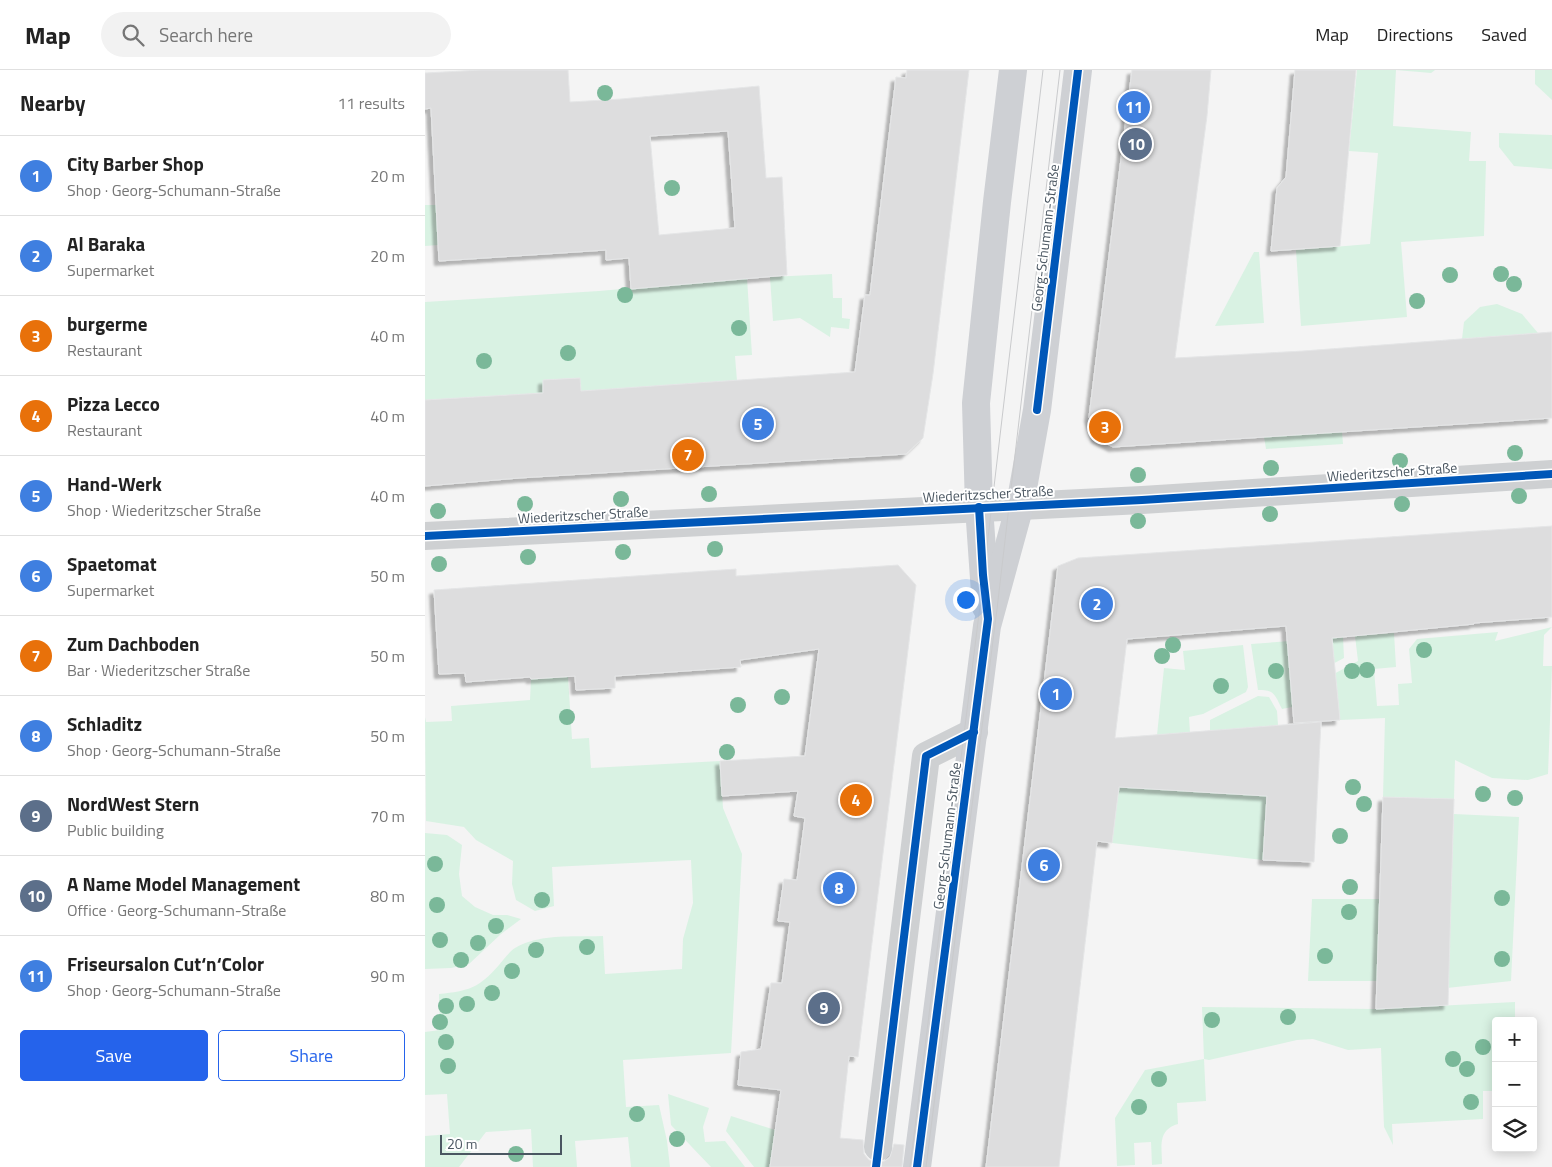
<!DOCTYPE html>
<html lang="en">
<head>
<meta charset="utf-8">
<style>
	:root { --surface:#fff; --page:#f2f2f2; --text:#222; --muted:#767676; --line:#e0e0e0; --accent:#2563eb }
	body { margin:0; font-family:"Titillium Web",sans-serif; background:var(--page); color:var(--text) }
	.controls { position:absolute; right:15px; bottom:15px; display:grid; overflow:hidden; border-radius:5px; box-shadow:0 2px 12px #0003 }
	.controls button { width:45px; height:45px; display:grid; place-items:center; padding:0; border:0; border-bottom:1px solid var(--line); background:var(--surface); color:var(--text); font:25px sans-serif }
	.scale { position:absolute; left:15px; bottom:12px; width:122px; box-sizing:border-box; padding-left:5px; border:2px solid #4a5661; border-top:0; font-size:14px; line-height:18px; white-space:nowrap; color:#4a5661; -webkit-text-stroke:4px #fff; paint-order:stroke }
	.you { position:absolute; left:540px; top:529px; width:18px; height:18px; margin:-12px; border:4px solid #fff; border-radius:50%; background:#1a73e8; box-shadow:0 0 0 8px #1a73e833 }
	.badge { display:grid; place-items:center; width:32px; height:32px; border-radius:50%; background:var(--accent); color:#fff; font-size:16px; font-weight:700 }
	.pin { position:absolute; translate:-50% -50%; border:2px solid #fff; box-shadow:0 1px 5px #0006 }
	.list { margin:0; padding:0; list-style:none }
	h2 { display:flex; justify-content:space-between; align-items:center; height:65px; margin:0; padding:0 20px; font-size:21px }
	h2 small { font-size:16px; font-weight:400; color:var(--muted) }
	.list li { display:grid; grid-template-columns:32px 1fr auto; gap:15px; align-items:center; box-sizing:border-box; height:80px; padding:0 20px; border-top:1px solid var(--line) }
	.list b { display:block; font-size:19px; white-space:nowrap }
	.list p { margin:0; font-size:16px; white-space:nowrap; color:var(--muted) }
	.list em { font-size:16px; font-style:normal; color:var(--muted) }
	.actions { display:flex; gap:10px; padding:15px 20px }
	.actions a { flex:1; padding:11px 0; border:1px solid var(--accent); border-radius:5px; text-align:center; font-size:18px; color:var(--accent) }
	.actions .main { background:var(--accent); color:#fff }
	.icon { flex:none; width:28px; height:28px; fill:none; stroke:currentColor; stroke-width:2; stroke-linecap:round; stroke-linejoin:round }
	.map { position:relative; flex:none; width:1127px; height:1097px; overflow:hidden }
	header { display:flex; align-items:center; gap:30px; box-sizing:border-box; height:70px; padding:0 25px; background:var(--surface); border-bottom:1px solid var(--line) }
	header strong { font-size:24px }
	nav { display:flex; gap:28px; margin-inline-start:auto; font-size:18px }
	.search { width:350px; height:45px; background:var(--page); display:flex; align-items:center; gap:12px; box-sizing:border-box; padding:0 18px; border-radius:28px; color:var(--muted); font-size:19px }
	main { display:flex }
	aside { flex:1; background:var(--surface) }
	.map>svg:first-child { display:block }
</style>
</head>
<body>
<header>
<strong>Map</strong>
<div class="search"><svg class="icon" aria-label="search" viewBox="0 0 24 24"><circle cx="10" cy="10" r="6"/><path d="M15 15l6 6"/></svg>Search here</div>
<nav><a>Map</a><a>Directions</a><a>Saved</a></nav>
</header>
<main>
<aside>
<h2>Nearby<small>11 results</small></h2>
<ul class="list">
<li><span class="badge" style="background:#3f7fe0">1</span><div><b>City Barber Shop</b><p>Shop · Georg-Schumann-Straße</p></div><em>20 m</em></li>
<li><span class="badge" style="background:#3f7fe0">2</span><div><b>Al Baraka</b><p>Supermarket</p></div><em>20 m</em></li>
<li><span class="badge" style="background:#e8710a">3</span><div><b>burgerme</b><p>Restaurant</p></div><em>40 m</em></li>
<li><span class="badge" style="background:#e8710a">4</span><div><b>Pizza Lecco</b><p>Restaurant</p></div><em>40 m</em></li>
<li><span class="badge" style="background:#3f7fe0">5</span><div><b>Hand-Werk</b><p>Shop · Wiederitzscher Straße</p></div><em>40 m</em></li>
<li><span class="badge" style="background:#3f7fe0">6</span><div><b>Spaetomat</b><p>Supermarket</p></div><em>50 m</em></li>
<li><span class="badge" style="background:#e8710a">7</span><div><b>Zum Dachboden</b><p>Bar · Wiederitzscher Straße</p></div><em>50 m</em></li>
<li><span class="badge" style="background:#3f7fe0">8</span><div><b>Schladitz</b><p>Shop · Georg-Schumann-Straße</p></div><em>50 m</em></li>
<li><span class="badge" style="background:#5c6f8a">9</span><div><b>NordWest Stern</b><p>Public building</p></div><em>70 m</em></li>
<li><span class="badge" style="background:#5c6f8a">10</span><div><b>A Name Model Management</b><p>Office · Georg-Schumann-Straße</p></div><em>80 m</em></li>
<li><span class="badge" style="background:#3f7fe0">11</span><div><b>Friseursalon Cut‘n‘Color</b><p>Shop · Georg-Schumann-Straße</p></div><em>90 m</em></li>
</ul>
<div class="actions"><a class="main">Save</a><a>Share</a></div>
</aside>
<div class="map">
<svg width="1127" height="1097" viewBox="0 0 1127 1097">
	<defs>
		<filter id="shadow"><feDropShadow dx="-4.5" dy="4.5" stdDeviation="1" flood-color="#0004"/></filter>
	</defs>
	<rect width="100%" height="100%" fill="#f4f4f4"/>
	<!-- green -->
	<g fill="#d9f2e3">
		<polygon points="932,0 1010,0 1006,3 971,0 968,56 1046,62 1044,91 1061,91 1059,166 976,172 982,247 876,256 871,180 945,174 953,83 924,81"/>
		<polygon points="1110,0 1127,0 1127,30 1110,14"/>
		<polygon points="1074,63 1127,65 1127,99 1089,96 1074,77"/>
		<polygon points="11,135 13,175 0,176 0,135"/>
		<polygon points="829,182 834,182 839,253 790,256"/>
		<polygon points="407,204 408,228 417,228 417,248 425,249 424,259 406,257 405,267 375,248 348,251 345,207"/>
		<polygon points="322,208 327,285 310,286 312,311 156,321 154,308 118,310 118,323 0,330 0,232 174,221"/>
		<polygon points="1072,234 1097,244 1113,263 1037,269 1039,252 1055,237"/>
		<polygon points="917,362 918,374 841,379 839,367"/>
		<polygon points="1127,557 1119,565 1118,596 1127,596 1123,704 1103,710 1067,708 1030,690 1029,729 958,727 960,648 915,650 912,624 892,613 933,591 930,566 969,563 971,597 949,599 952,636 974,635 973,614 987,613 984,579 992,569 1073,562 1070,571"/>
		<path d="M918,567L919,588L879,609L882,626L867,628V637L857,639C850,625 849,619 833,620L826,574Z"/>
		<polygon points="818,575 823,617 821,622 778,644 764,647 765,663 732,665 739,598 760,600 758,581"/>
		<path d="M143,607L147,669L164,668L166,698L295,691L298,738L317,784L306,983L198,990L201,1037L234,1035L242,1071L245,1097H206L203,1067L150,1071L152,1097H108L106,1059L61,1062L34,1097H0V1066L25,1064L22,1024L0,1025V962L15,960L14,924C44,921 54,918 74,895C79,889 84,882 90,878C115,863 150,867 178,866L180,904L257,899L258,869L268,833L266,790L127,797L129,836L110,841L91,830L87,814L88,791L51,770L39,757L1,751L0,647L1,652L27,651L26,636L105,630L106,609Z"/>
		<polygon points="833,626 844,627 852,641 853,655 845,657 838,790 687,773 699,676 730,680 727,719 801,724 804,660 785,662 785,650"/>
		<polygon points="1029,744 1094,747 1086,911 1022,918"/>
		<polygon points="0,763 22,765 37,775 34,804 37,826 50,837 68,845 82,845 96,849 76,864 44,894 26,898 0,899"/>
		<polygon points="887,829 954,829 952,911 883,911"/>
		<path d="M1090,932V951H1071V1021H1058V1049L967,1054L968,1075L959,1057L956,978L923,980L888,969L872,970L784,990L779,989L781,1031L752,1033L753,1054C732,1060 737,1077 737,1094L727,1095L726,1072L709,1073L710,1095L692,1096L690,1048L720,1000L779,989L777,937L951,939Z"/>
		<polygon points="243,1024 284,1038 278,1057 280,1072 300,1071 320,1097 286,1097 246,1055"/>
		<polygon points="306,1046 350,1060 345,1097 329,1097 301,1061"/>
	</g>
	<!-- building -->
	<g fill="#ddddde" stroke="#e5e6e7" fill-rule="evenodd" filter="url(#shadow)">
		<path d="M56,0H143L145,32L196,29L334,16L341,108L357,107L362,205L206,219L204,188L181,190V180L14,191L6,38L0,39V3ZM303,61L310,158L234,165L225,66Z"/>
		<polygon points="482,0 544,0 508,304 498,368 481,384 94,408 0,416 0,330 118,323 118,310 155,308 156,321 430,302 440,225 445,225 471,7 481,8"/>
		<polygon points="707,0 786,0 782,46 750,288 878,281 1127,262 1127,348 688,377 671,368 664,347"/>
		<polygon points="870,0 931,0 915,176 846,181 852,118 861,107"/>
		<polygon points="1127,456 1127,547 1049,553 1049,554 907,568 915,650 869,653 861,556 702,569 690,668 896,652 889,792 838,790 842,726 694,717 687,773 672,771 634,1097 561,1097 633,496 653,488"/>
		<polygon points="473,495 491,515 433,987 424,986 415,1068 438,1070 439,1084 444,1090 452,1092 460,1091 465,1087 469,1074 479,1075 477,1097 345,1097 356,1020 313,1015 316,982 336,979 346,913 357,913 365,852 353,851 359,809 372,810 380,748 369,746 373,721 297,726 295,691 380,686 394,579 315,590 316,597 190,606 190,618 151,620 150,606 106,609 105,607 41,612 40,603 14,604 9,520 311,499 311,506"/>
		<polygon points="958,727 1029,729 1023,935 951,939"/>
	</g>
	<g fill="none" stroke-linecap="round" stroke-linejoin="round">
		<!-- minor -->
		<g stroke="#ced0d2" stroke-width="28">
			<polyline points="0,466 717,430 1127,404"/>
			<polyline points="453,1077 501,686 549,662"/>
		</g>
		<!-- secondary -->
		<g stroke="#ced0d4" stroke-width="28">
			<polyline points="561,537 554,437 551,333 572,132 588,0"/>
			<polyline points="492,1097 562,556 595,435 612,340 653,0"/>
		</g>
		<!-- tram -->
		<g stroke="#c9cacc" stroke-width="1">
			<polyline points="485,1097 555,536 618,0"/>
			<polyline points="501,1097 572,539 635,0"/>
		</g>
		<!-- cycleway casing -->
		<g stroke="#fff" stroke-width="11">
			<g id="cycleway">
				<polyline points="612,340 653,0"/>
				<polyline points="0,466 717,430 1127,404"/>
				<polyline points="451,1097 501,686 549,662"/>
				<polyline points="492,1097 563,549 558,505 554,437"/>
			</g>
		</g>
		<!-- cycleway -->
		<use href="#cycleway" stroke="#0057b8" stroke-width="8"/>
	</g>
	<!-- trees -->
	<g fill="#7ab899">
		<circle cx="180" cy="23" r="8"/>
		<circle cx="247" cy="118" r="8"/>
		<circle cx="1076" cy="204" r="8"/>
		<circle cx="1025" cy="205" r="8"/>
		<circle cx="1089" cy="214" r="8"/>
		<circle cx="200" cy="225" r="8"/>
		<circle cx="992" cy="231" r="8"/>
		<circle cx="314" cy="258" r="8"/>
		<circle cx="143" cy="283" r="8"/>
		<circle cx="59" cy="291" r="8"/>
		<circle cx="1090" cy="383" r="8"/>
		<circle cx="975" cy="391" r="8"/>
		<circle cx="846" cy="398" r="8"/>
		<circle cx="713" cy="405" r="8"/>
		<circle cx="284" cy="424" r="8"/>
		<circle cx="1094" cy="426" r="8"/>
		<circle cx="196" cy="429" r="8"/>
		<circle cx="100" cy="434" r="8"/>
		<circle cx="977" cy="434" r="8"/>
		<circle cx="13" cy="441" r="8"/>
		<circle cx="845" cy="444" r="8"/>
		<circle cx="713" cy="451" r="8"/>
		<circle cx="290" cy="479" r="8"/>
		<circle cx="198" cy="482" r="8"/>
		<circle cx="103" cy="487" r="8"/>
		<circle cx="14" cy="494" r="8"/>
		<circle cx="748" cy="575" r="8"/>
		<circle cx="999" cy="580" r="8"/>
		<circle cx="737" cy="586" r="8"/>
		<circle cx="942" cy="600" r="8"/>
		<circle cx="851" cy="601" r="8"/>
		<circle cx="927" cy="601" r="8"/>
		<circle cx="796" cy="616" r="8"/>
		<circle cx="357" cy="627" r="8"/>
		<circle cx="313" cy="635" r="8"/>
		<circle cx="142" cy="647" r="8"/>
		<circle cx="302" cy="682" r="8"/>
		<circle cx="928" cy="717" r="8"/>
		<circle cx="1058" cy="724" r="8"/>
		<circle cx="1090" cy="728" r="8"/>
		<circle cx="939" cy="734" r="8"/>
		<circle cx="915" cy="766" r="8"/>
		<circle cx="10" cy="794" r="8"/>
		<circle cx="925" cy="817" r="8"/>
		<circle cx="1077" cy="828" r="8"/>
		<circle cx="117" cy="830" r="8"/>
		<circle cx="12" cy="835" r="8"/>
		<circle cx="924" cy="842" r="8"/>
		<circle cx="71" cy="856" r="8"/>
		<circle cx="15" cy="870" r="8"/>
		<circle cx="53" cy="873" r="8"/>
		<circle cx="162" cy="877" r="8"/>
		<circle cx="111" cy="880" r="8"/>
		<circle cx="900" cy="886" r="8"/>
		<circle cx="1077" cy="889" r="8"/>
		<circle cx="36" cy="890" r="8"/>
		<circle cx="87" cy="901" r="8"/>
		<circle cx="67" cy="923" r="8"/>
		<circle cx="42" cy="934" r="8"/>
		<circle cx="21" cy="936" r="8"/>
		<circle cx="863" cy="947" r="8"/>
		<circle cx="787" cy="950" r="8"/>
		<circle cx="15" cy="952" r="8"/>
		<circle cx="21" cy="972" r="8"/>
		<circle cx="1058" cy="977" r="8"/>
		<circle cx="1028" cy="989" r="8"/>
		<circle cx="23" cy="996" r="8"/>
		<circle cx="1042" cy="999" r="8"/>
		<circle cx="734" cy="1009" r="8"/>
		<circle cx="1046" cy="1032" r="8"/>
		<circle cx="714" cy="1037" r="8"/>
		<circle cx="212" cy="1044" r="8"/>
		<circle cx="252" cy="1069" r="8"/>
		<circle cx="91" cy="1084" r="8"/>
	</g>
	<g text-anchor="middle" stroke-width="4" stroke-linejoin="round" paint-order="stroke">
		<!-- street labels -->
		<g font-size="14" fill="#4a5661" stroke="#fff">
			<text transform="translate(620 168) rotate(-83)" y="5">Georg-Schumann-Straße</text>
			<text transform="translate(967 402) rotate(-4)" y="5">Wiederitzscher Straße</text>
			<text transform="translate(563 424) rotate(-3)" y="5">Wiederitzscher Straße</text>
			<text transform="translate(158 445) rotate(-3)" y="5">Wiederitzscher Straße</text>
			<text transform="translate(522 766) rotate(-83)" y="5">Georg-Schumann-Straße</text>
		</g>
	</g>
</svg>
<div class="controls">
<button>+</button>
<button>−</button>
<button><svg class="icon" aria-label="layers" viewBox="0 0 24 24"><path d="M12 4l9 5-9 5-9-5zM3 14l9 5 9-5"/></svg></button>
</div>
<div class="scale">20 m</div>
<div class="you"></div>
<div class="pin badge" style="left:631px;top:624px;background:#3f7fe0">1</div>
<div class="pin badge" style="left:672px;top:534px;background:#3f7fe0">2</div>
<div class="pin badge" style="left:680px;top:357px;background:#e8710a">3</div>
<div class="pin badge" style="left:431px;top:730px;background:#e8710a">4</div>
<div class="pin badge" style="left:333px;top:354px;background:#3f7fe0">5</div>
<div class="pin badge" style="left:619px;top:795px;background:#3f7fe0">6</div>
<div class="pin badge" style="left:263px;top:385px;background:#e8710a">7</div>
<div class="pin badge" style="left:414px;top:818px;background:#3f7fe0">8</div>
<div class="pin badge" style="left:399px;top:938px;background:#5c6f8a">9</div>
<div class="pin badge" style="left:711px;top:74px;background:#5c6f8a">10</div>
<div class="pin badge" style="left:709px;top:37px;background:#3f7fe0">11</div>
</div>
</main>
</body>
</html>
